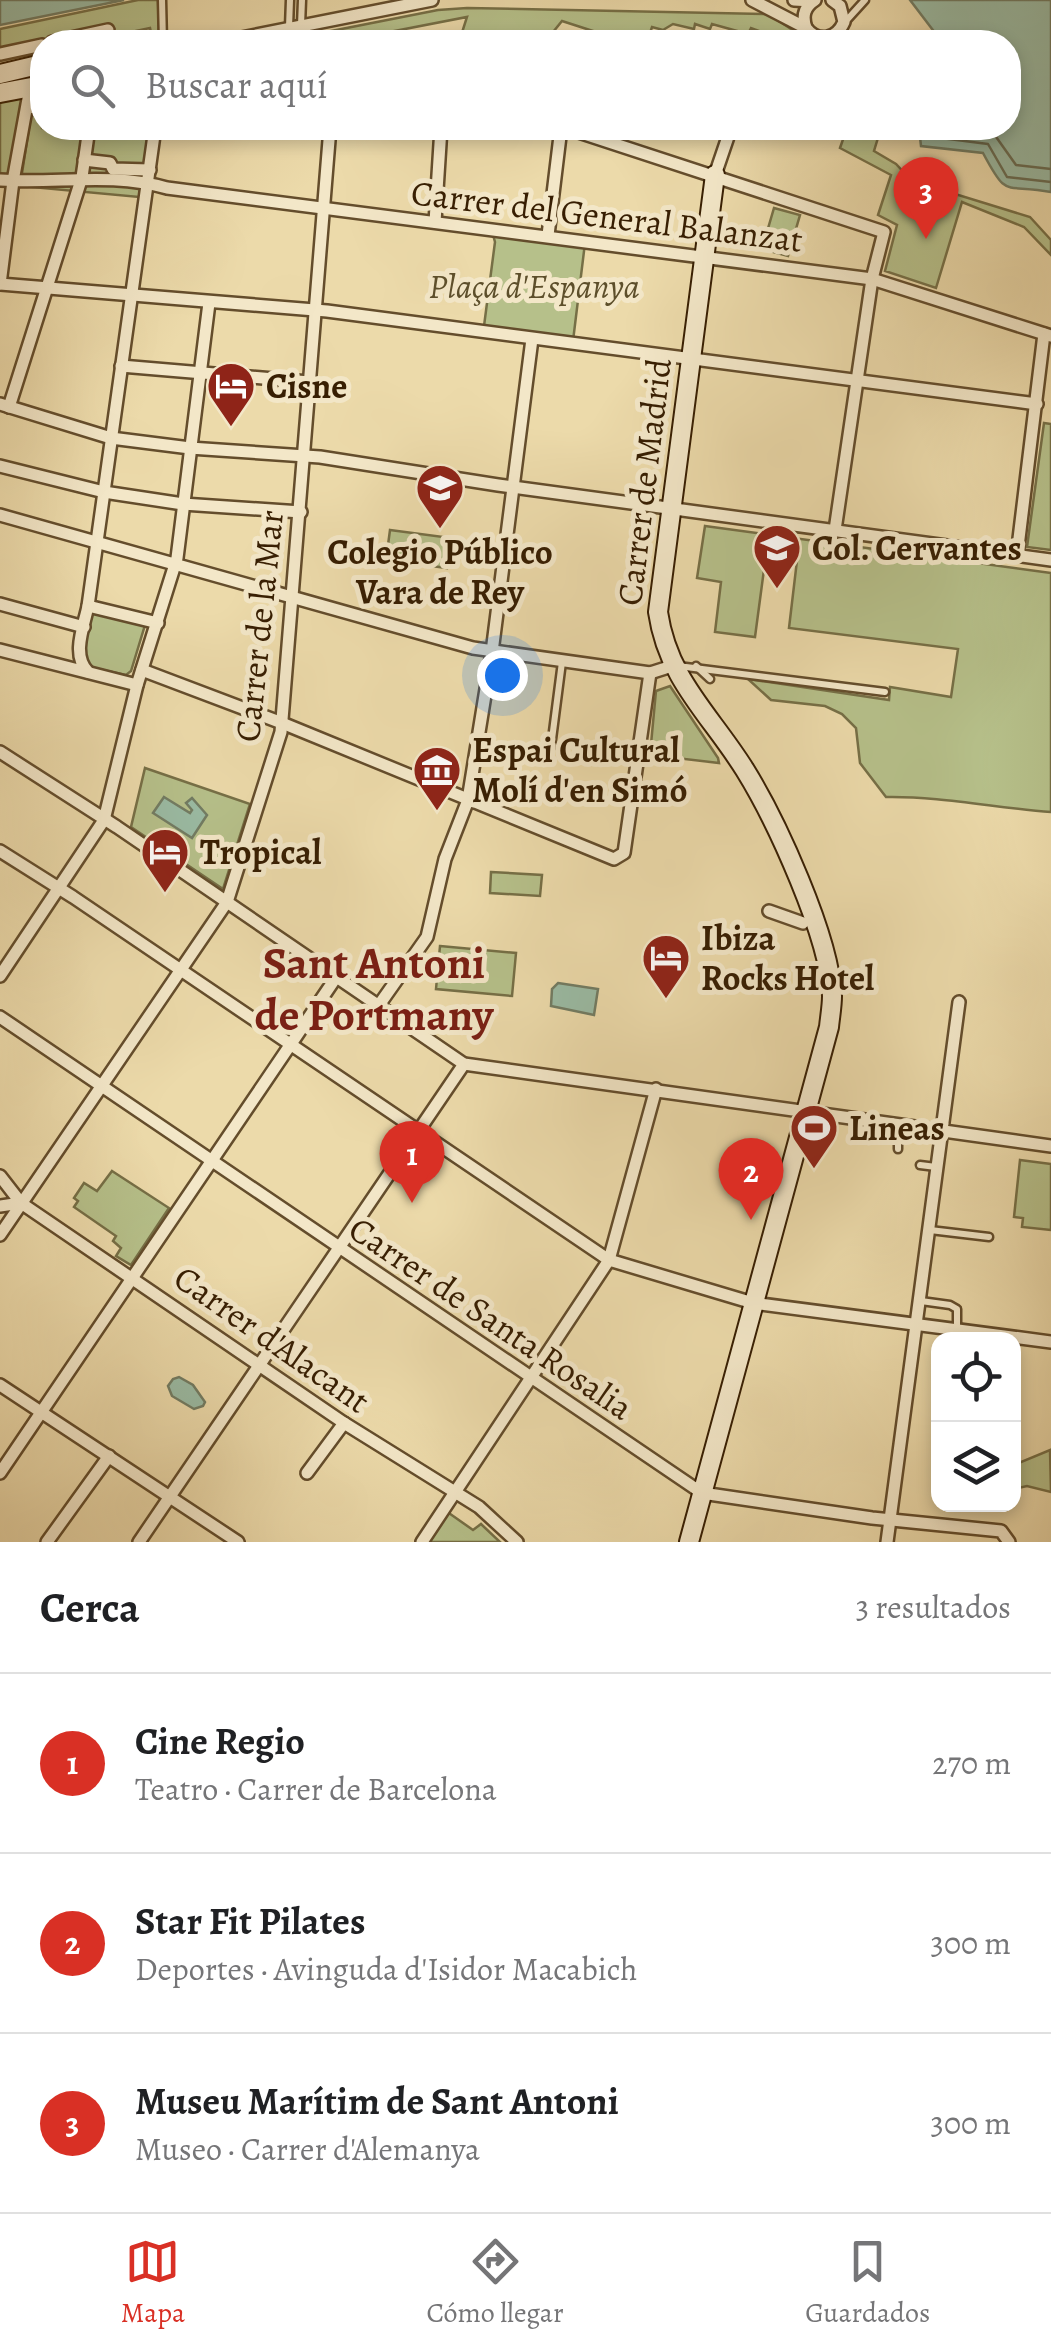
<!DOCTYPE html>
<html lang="es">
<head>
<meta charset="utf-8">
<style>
	:root { --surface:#fff; --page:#f2f2f2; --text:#202124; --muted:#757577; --line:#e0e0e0; --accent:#d93025 }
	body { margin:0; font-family:Alegreya,serif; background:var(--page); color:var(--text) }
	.controls { position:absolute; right:30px; bottom:30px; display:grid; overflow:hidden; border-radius:20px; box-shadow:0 5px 15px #0003 }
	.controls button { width:90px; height:90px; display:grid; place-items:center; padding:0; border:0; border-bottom:2px solid var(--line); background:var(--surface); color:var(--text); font:50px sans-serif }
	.you { position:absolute; left:502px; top:675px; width:35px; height:35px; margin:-25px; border:8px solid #fff; border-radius:50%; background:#1a73e8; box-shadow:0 0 0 15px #1a73e833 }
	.badge { display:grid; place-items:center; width:65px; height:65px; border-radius:50%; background:var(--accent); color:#fff; font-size:32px; font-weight:700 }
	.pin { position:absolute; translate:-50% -82px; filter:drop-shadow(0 2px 5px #0008) }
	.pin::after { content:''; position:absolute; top:52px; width:35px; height:30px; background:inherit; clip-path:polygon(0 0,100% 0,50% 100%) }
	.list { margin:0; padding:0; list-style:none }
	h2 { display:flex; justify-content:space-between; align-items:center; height:130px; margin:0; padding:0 40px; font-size:42px }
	h2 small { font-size:32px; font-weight:400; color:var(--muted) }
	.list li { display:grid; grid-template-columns:65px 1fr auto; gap:30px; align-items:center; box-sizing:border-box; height:180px; padding:0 40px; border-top:2px solid var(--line) }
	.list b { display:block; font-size:38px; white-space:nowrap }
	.list p { margin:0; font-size:32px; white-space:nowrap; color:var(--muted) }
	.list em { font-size:32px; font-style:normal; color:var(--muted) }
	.icon { flex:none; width:55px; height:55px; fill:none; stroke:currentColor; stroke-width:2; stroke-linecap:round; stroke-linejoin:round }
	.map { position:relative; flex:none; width:1051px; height:1542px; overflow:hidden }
	.search { position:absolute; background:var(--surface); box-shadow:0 5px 15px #0003; left:30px; right:30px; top:30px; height:110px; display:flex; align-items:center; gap:25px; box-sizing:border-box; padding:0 35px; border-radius:40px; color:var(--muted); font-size:38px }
	.sheet { height:670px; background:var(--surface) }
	nav { display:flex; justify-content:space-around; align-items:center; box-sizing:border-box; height:140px; border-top:2px solid var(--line); background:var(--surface); font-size:28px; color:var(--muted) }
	nav a { display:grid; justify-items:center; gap:5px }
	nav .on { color:var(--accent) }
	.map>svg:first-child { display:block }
</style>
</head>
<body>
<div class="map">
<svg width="1051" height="1542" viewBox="0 0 1051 1542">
	<rect width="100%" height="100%" fill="#ecdaaa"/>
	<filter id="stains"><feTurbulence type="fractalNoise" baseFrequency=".002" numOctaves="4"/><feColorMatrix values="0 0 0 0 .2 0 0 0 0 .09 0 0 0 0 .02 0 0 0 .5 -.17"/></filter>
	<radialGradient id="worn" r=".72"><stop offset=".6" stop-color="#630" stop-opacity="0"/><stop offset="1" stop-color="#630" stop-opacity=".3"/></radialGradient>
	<!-- green -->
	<g fill="#b6c08a" stroke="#766f46" stroke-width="2.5">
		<polygon points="138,0 158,0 159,36 152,37 150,28 84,42 42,42 42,52 0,61 0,29"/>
		<polygon points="467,8 768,14 811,42 789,42 751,28 748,34 712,24 710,29 695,24 694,29 673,24 663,30 652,27 647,42 627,42 562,21 545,42 459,42 467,17 338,42 265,42 320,29 321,33 438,10"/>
		<polygon points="24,97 9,177 0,176 0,101"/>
		<polygon points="31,115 42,116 42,128 150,128 141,194 139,197 20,186"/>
		<path d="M847,128H881L874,151L896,164L912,181C928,177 947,175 955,194L1030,217L1051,240V255L1024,227L962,202L936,288L885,271L897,225L878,215L891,175L840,148Z"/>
		<polygon points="774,208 800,215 788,256 762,249"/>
		<polygon points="492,231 585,243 573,341 484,326 495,242"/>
		<polygon points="1044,423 1051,424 1051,550 1027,547"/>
		<path d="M705,526L1051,573V812C997,808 939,796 886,797L860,763L856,728L842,714L825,706L771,700L748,679L889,700L890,687L951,697L958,649L789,628L798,552L767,547L755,637L715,632L721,582L697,578Z"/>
		<polygon points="390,530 451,538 447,568 386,560"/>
		<polygon points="92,610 145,625 131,671 126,675 89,667 82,653"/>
		<polygon points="670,686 718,758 719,763 650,755 656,691"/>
		<polygon points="145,768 250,804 223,889 131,827"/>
		<polygon points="491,872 542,875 540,896 490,893"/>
		<polygon points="440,946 516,953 512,996 436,989"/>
		<polygon points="1020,1160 1051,1164 1051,1230 1022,1227 1023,1218 1014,1217"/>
		<polygon points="112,1171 169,1208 131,1265 116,1256 121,1248 113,1241 116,1236 74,1207 78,1201 74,1198 84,1183 97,1191"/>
		<polygon points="1050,1450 1051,1492 1027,1486 1014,1489 1014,1465"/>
		<polygon points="446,1511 473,1530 481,1524 500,1542 426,1542"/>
	</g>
	<!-- water -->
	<g fill="#9abba4" stroke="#727c63" stroke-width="2.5">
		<polygon points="0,0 124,0 0,25"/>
		<path d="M910,0H1051V192C1003,183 1008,200 983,153L921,146L919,128H1008V42H942Z"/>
		<polygon points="164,797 190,813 192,810 186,803 192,798 207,815 192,838 153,813"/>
		<polygon points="558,983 598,989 594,1015 551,1006 552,989"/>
		<polygon points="179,1377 193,1385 205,1402 203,1406 194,1409 172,1396 168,1386 173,1379"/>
	</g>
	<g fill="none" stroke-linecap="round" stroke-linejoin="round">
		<!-- shore -->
		<g stroke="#686c53" stroke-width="2.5">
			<polyline points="929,128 933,137 988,144 1007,177 1051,182"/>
			<polyline points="961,128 994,134 1016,165 1051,169"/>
		</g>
		<!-- lane casing -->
		<g stroke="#644d2c" stroke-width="11">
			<g id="lane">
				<polyline points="162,0 163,42"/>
				<polyline points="845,22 865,0"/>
				<polyline points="301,25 302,0"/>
				<polyline points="289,27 290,0"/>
				<polyline points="26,110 42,110"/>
				<polyline points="678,666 885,692"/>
				<polyline points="696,666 710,679"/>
				<polyline points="551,747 562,662"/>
				<polyline points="898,1126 898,1149"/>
				<polyline points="920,1165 936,1167"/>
				<polyline points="930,1230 989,1237"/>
				<polyline points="921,1301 950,1305 957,1309 957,1329"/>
			</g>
		</g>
		<!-- street casing -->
		<g stroke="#644d2c" stroke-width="16">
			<g id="street">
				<path d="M752,0L806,28C818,43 836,40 844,22L840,6L832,0"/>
				<polyline points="794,0 812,1"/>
				<path d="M806,28C802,16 804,7 815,0"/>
				<polyline points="52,42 108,30"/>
				<polyline points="221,42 432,0"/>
				<polyline points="0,54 42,45"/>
				<polyline points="566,128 884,232 872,279 835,530"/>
				<polyline points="84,160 110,163 113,169 150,170"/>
				<polyline points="715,175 731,128"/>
				<path d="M0,180C57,184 110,172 167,188L872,279L1051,336"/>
				<polyline points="435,222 441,128"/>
				<polyline points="548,235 561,128"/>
				<polyline points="0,284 327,311 1037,404"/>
				<polyline points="0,284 13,181 30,88"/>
				<polyline points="121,366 309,382"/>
				<polyline points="0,404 111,438 190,448 320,457 498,485 1051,560"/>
				<polyline points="9,407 82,177 89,128"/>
				<polyline points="0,466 104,492 183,504 301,512"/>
				<polyline points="0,515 473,648 650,673 672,666"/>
				<polyline points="1017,555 1044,334"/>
				<polyline points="0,604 84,627"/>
				<polyline points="88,606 158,623"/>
				<polyline points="0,650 137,685"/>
				<polyline points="142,670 282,723 614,859 624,853 650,673"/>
				<path d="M88,672C71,655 84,626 88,606L155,128"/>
				<polyline points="0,752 117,827 464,1064 1051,1146"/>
				<polyline points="0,851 73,897 609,1260 753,1303 1051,1342"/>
				<polyline points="769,911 803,923"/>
				<polyline points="0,976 104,820 137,685 177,558 209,303"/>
				<polyline points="379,1005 427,937 445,859 468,800 492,652 532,339"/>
				<polyline points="0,1017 702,1493 872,1518 1001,1531 1009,1542"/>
				<polyline points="0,1176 21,1203 344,1423 479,1507 517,1542"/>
				<polyline points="0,1206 21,1203"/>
				<polyline points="0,1235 227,902 281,732 330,128"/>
				<polyline points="0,1385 238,1542"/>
				<polyline points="0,1473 337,976"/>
				<polyline points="307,1473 344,1423"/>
				<polyline points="47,1542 109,1456"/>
				<polyline points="139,1542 464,1064"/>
				<polyline points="422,1542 609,1260 656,1089"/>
				<polyline points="887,1542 959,1002"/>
			</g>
		</g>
		<!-- secondary casing -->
		<g stroke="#371e02" stroke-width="22">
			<g id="secondary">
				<polyline points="0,74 42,64"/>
				<polyline points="0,93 42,85"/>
				<path d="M689,1542L829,1027C830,1017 832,1006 832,996C830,937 776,820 745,770C710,714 668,680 658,612L715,175"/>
			</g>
		</g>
		<!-- lane -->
		<use href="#lane" stroke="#f3e7c8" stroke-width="6"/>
		<!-- street -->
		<use href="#street" stroke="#f3e7c8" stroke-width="11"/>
		<!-- secondary -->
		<use href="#secondary" stroke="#f3e7c8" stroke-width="18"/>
	</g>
	<!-- icons -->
	<defs>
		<g id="hotel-pin" transform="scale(2.5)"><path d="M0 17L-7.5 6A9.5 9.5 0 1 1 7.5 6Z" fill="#8f2418" stroke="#f3e7c8"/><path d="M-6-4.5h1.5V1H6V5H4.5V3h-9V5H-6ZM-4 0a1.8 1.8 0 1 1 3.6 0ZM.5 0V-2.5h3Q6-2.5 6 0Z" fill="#fff"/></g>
		<g id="school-pin" transform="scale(2.5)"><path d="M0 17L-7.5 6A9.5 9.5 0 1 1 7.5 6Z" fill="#8f2418" stroke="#f3e7c8"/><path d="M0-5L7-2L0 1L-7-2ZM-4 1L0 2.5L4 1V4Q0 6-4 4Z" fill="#fff"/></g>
		<g id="museum-pin" transform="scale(2.5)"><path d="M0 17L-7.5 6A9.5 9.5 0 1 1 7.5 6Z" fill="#8f2418" stroke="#f3e7c8"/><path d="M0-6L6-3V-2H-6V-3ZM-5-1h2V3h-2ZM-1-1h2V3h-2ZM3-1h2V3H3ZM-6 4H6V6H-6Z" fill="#fff"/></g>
		<g id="stadium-pin" transform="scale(2.5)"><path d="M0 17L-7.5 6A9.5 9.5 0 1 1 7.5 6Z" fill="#8f2418" stroke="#f3e7c8"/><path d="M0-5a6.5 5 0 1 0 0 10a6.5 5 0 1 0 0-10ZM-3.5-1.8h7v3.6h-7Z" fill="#fff"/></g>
	</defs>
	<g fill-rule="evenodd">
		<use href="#hotel-pin" x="231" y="386"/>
		<use href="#school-pin" x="440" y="488"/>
		<use href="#school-pin" x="777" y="548"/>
		<use href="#museum-pin" x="437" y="770"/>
		<use href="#hotel-pin" x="165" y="852"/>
		<use href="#hotel-pin" x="666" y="958"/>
		<use href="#stadium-pin" x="814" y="1128"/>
	</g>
	<g text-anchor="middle" stroke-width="10" stroke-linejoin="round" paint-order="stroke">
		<!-- street labels -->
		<g font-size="35" fill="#371e02" stroke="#f3e7c8">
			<text transform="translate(607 216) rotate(7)" y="12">Carrer del General Balanzat</text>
			<text transform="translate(644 482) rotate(-83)" y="12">Carrer de Madrid</text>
			<text transform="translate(259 626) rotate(-84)" y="12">Carrer de la Mar</text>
			<text transform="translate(491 1318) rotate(34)" y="12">Carrer de Santa Rosalia</text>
			<text transform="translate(272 1339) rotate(35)" y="12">Carrer d'Alacant</text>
		</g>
		<!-- park labels -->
		<g font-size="35" font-style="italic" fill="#5d4f2b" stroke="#f3e7c8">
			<text x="534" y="298">Plaça d'Espanya</text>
		</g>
		<!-- poi labels -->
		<g font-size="35" font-weight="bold" fill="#371e02" stroke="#f3e7c8" text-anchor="start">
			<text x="266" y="398">Cisne</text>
			<text x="812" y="560">Col. Cervantes</text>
			<text x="440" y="564" text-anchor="middle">Colegio Público<tspan x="440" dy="40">Vara de Rey</tspan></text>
			<text x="472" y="762">Espai Cultural<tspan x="472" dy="40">Molí d'en Simó</tspan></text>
			<text x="200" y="864">Tropical</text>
			<text x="701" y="950">Ibiza<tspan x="701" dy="40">Rocks Hotel</tspan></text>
			<text x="849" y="1140">Lineas</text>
		</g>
		<!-- district labels -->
		<g font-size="45" font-weight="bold" fill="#7a1f14" stroke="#f3e7c8">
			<text x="374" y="978">Sant Antoni<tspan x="374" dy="52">de Portmany</tspan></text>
		</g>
	</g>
	<rect width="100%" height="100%" filter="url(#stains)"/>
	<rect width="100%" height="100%" fill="url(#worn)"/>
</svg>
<div class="controls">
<button><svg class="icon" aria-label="locate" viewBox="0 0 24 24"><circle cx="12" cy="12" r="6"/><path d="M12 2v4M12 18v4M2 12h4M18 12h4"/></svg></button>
<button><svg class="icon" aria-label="layers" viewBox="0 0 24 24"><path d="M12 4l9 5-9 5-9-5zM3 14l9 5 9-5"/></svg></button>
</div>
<div class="you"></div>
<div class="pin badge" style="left:412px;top:1203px">1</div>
<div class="pin badge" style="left:751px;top:1220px">2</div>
<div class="pin badge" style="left:926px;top:239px">3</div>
<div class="search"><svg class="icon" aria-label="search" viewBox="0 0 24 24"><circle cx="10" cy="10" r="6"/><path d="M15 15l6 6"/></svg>Buscar aquí</div>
</div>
<section class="sheet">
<h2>Cerca<small>3 resultados</small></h2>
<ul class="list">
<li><span class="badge">1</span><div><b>Cine Regio</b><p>Teatro · Carrer de Barcelona</p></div><em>270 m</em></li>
<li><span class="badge">2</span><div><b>Star Fit Pilates</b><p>Deportes · Avinguda d'Isidor Macabich</p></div><em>300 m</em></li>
<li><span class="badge">3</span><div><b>Museu Marítim de Sant Antoni</b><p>Museo · Carrer d'Alemanya</p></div><em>300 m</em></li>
</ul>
</section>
<nav>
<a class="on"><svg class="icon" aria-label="map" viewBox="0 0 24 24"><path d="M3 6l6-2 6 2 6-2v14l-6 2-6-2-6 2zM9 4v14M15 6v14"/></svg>Mapa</a>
<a><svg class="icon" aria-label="directions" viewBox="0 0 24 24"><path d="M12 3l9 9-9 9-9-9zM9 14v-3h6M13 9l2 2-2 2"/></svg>Cómo llegar</a>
<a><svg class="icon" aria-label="saved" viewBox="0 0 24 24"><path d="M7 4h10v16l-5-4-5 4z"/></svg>Guardados</a>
</nav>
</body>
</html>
